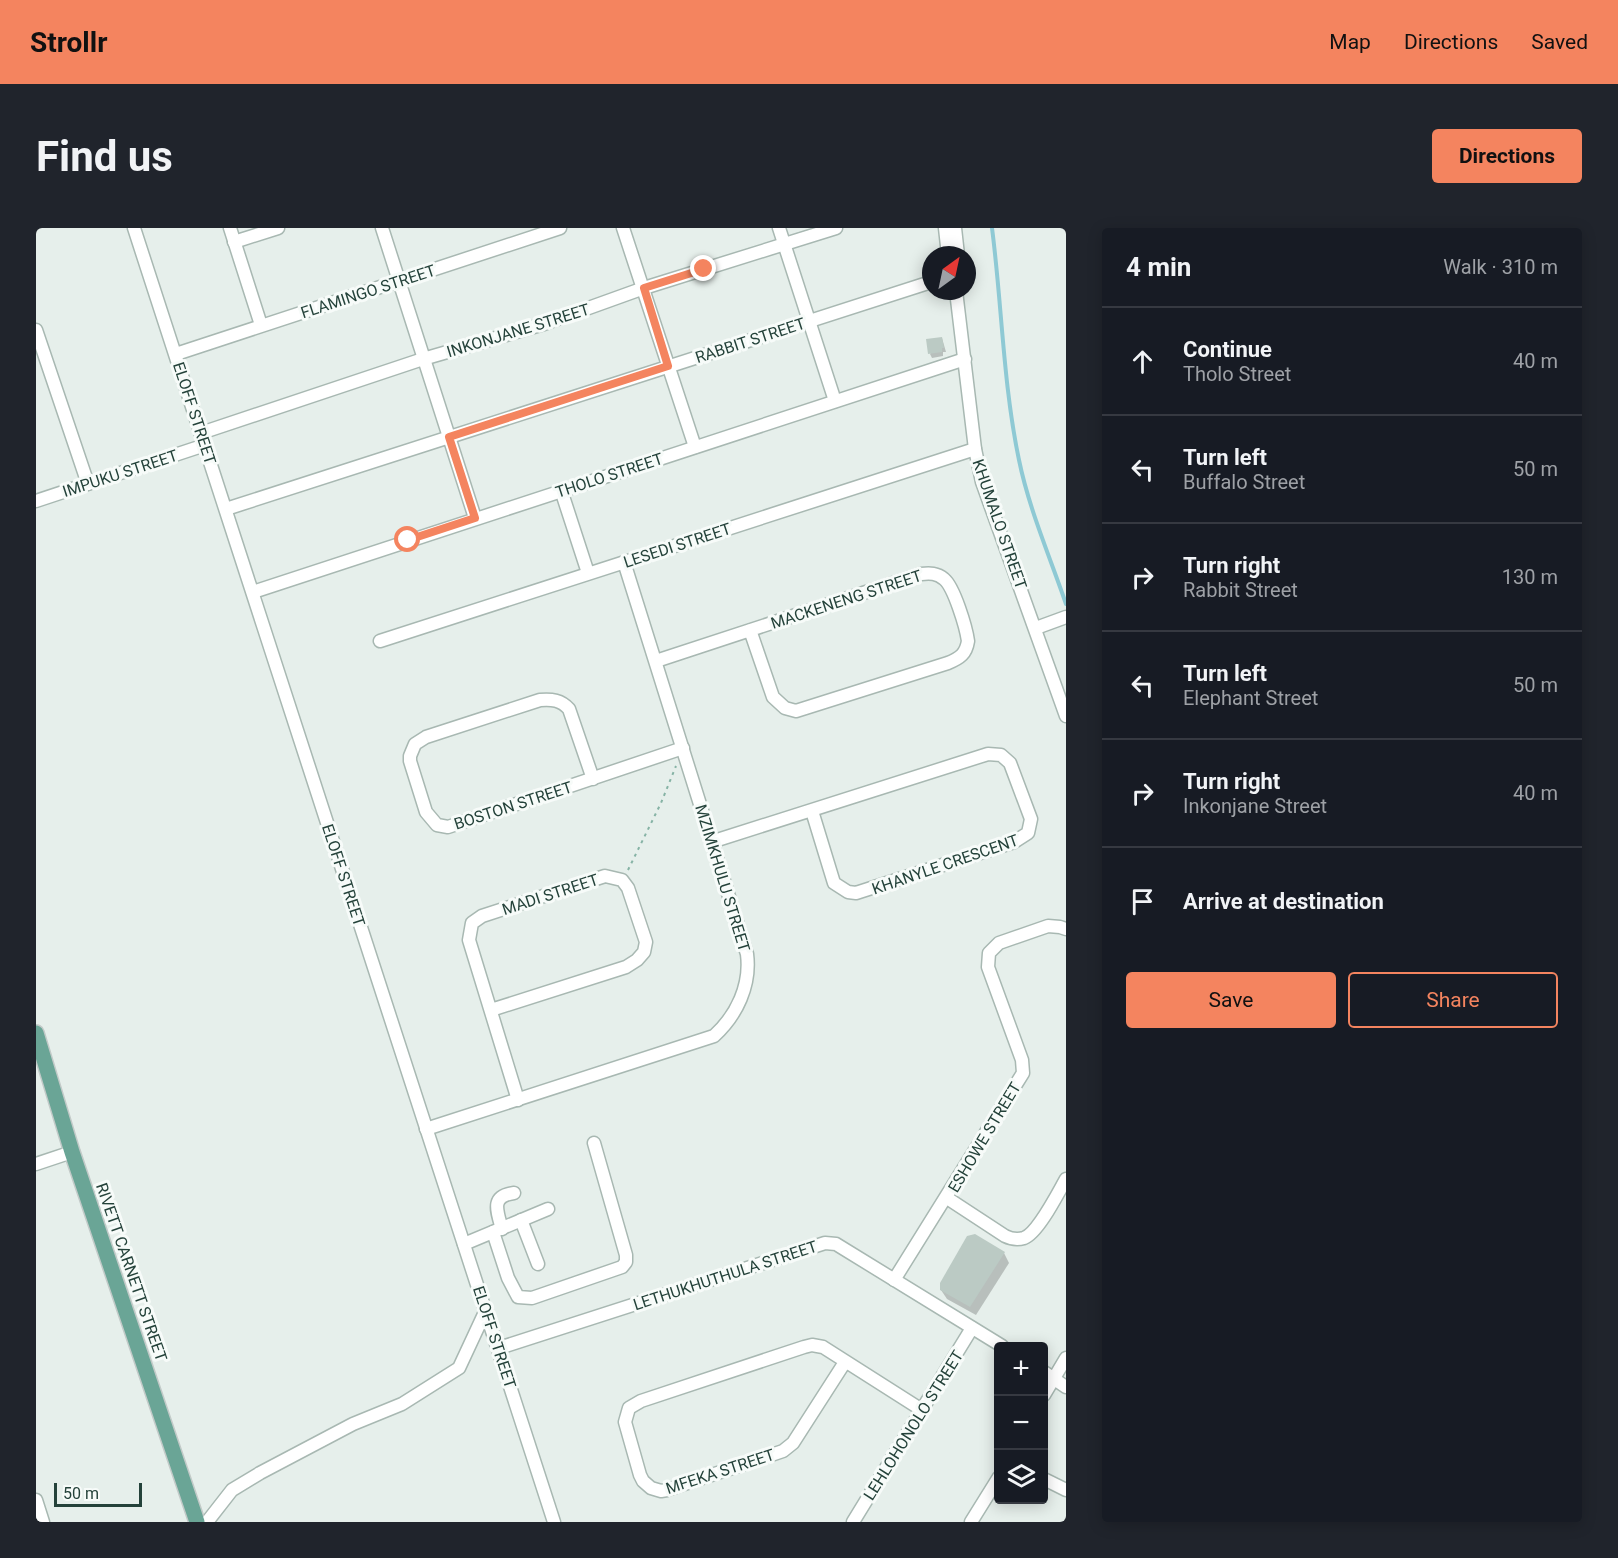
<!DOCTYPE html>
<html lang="en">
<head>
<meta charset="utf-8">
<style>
	:root { --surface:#171b24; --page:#20242c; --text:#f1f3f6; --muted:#9ea1a6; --line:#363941; --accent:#f4845f }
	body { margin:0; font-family:Roboto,sans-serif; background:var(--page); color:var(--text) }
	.controls { position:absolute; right:18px; bottom:18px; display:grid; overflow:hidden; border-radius:6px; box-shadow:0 3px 15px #0003 }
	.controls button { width:54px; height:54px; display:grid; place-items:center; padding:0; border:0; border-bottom:2px solid var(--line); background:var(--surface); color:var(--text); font:30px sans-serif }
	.compass { position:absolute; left:886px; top:18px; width:54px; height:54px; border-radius:50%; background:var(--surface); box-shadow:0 3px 15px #0003; rotate:33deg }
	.scale { position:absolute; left:18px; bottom:15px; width:88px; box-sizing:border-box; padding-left:6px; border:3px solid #24423a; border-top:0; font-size:16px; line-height:21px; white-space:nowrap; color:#24423a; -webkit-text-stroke:4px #f7fbf9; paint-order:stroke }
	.stop { position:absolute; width:18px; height:18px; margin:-14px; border:4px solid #f4845f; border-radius:50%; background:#fff }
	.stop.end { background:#f4845f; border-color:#fff; box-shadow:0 2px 6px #0008 }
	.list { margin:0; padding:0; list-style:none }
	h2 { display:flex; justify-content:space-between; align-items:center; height:78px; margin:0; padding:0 24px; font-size:26px }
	h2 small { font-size:20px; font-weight:400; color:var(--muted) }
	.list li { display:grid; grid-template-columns:39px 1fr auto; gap:18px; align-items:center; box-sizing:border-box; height:108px; padding:0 24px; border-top:2px solid var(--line) }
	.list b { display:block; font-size:22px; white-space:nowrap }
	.list p { margin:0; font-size:20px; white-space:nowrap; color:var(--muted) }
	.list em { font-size:20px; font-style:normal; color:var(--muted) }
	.actions { display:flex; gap:12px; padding:18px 24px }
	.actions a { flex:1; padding:14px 0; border:2px solid var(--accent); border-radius:6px; text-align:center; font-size:21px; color:var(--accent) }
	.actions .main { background:var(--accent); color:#111 }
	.icon { flex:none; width:33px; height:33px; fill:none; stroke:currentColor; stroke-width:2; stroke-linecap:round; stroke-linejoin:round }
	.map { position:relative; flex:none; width:1030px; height:1294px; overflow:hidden; border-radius:6px }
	header { display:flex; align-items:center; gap:36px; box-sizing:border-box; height:84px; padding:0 30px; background:var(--accent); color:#111 }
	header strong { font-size:28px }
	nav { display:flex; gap:33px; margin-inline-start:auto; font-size:21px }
	.intro { display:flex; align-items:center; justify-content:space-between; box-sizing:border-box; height:144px; padding:0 36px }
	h1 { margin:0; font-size:42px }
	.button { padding:15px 27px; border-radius:6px; background:var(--accent); color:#111; font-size:21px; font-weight:700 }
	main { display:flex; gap:36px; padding:0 36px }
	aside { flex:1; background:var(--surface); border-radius:6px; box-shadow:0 3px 15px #0003 }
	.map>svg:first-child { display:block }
</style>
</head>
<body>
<header>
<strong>Strollr</strong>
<nav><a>Map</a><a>Directions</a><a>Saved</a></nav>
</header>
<div class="intro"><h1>Find us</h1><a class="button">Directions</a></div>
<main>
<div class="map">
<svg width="1030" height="1294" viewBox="0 0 1030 1294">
	<rect width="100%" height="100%" fill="#e6efeb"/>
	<!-- shadow -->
	<g fill="#0003">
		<polygon points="906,110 910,124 907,124 907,128 896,130 894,126"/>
		<polygon points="968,1025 973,1035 940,1087 911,1071 905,1062"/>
	</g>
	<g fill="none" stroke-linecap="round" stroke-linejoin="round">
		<!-- stream -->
		<path stroke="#8ec9d4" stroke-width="4" d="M956,0C966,77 967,156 983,232C993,281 1014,329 1030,376"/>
	</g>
	<!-- building -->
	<g fill="#bbcac4">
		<polygon points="906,109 908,120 906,120 906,124 892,126 890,111"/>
		<polygon points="939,1006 969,1024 934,1079 904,1062 904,1055 931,1008"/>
	</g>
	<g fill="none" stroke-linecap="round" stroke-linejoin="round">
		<!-- minor casing -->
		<g stroke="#a8b8b2" stroke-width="15">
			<g id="minor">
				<polyline points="98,0 518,1294"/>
				<polyline points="194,0 225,97"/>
				<polyline points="346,0 439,290"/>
				<polyline points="587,0 659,219"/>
				<polyline points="743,0 799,173"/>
				<polyline points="909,0 912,27"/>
				<polyline points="919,0 922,27"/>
				<polyline points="198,14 242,0"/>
				<polyline points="920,63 939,221 946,254 1030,488"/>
				<polyline points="0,102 52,256"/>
				<polyline points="140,126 524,0"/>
				<polyline points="165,205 387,131 508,96 608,60 800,0"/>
				<polyline points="525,262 552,345"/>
				<polyline points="0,273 169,217"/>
				<polyline points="190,281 895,54"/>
				<polyline points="217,364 929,131"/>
				<polyline points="1000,400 1030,389"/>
				<polyline points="344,413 939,221"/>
				<path d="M620,433L885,346C894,345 901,345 908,351C918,359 930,399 932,413C930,426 924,430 912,435L760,483L749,480L737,469L714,402"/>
				<path d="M557,551L533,481C525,472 516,471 504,472L390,509L379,516L374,528V533L390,584L401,597L412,599L647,520"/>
				<polyline points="675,614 952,526 965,527 974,535 995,591 992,605 978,614 820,665 812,664 798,655 776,583"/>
				<polyline points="455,782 590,739 601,732 608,724 610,714 592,660 586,652 569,648 446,688 436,695 433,712 482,872"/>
				<path d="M390,901L678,808C701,787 715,757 711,726L588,334"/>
				<polyline points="0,936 36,924"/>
				<path d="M911,970L969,1008C975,1011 981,1012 988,1010C1002,1005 1022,965 1030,951"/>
				<polyline points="485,992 502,1036"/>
				<path d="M466,1001C461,983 454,968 478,965"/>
				<polyline points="457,1004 472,1050 482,1069 496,1070 586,1039 590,1034 590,1027 558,915"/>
				<polyline points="428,1016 512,981"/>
				<polyline points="858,1052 987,845 986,832 952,739 953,725 963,715 1012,698 1024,699 1030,701"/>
				<polyline points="463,1120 789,1015 800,1016 966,1118"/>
				<polyline points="809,1134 757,1215 747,1223 631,1262 625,1263 615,1260 607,1253 604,1247 589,1194 593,1180 605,1173 768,1119 776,1117 787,1119 886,1182"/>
				<polyline points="1008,1144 1030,1159"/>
				<polyline points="1008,1167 1030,1130"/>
				<polyline points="1008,1251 1030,1262"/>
				<polyline points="0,1272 7,1294"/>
				<polyline points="171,1294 196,1262 224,1245 317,1196 366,1176 423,1140 450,1082"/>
				<polyline points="817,1294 936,1100"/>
				<polyline points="935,1294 963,1249"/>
			</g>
		</g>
		<!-- major casing -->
		<g stroke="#c2cac8" stroke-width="18">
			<polyline id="major" points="0,805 36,924 161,1294"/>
		</g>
		<!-- path -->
		<polyline stroke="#86b3a5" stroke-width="2" stroke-dasharray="3 4.5" stroke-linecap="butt" points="592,642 625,575 640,538"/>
		<!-- minor -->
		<use href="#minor" stroke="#fff" stroke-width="12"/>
		<!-- major -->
		<use href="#major" stroke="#6aa596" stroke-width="15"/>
	</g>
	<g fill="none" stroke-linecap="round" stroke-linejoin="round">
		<!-- route -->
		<polyline stroke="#f4845f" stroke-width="8" points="372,312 439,290 413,209 632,138 608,60 668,41"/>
	</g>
	<g text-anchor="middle" stroke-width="6" stroke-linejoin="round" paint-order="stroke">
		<!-- street labels -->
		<g font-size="16" fill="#24423a" stroke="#f7fbf9">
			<text transform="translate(332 63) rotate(-18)" y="6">FLAMINGO STREET</text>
			<text transform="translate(482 102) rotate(-17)" y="6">INKONJANE STREET</text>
			<text transform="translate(714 112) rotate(-18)" y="6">RABBIT STREET</text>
			<text transform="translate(159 185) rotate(72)" y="6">ELOFF STREET</text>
			<text transform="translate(84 245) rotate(-18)" y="6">IMPUKU STREET</text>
			<text transform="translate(573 247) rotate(-18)" y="6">THOLO STREET</text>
			<text transform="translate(964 296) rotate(71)" y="6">KHUMALO STREET</text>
			<text transform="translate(641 317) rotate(-18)" y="6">LESEDI STREET</text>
			<text transform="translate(810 371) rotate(-18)" y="6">MACKENENG STREET</text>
			<text transform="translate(477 577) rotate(-18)" y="6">BOSTON STREET</text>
			<text transform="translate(909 636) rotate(-19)" y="6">KHANYLE CRESCENT</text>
			<text transform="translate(308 647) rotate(72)" y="6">ELOFF STREET</text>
			<text transform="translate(687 650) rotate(73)" y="6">MZIMKHULU STREET</text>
			<text transform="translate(514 666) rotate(-18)" y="6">MADI STREET</text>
			<text transform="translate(948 909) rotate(-59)" y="6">ESHOWE STREET</text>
			<text transform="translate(96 1044) rotate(71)" y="6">RIVETT CARNETT STREET</text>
			<text transform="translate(689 1047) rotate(-18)" y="6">LETHUKHUTHULA STREET</text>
			<text transform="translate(459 1109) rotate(72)" y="6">ELOFF STREET</text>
			<text transform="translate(877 1197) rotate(-58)" y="6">LEHLOHONOLO STREET</text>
			<text transform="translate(684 1243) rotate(-18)" y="6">MFEKA STREET</text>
		</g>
	</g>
</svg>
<div class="controls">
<button>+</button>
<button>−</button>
<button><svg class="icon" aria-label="layers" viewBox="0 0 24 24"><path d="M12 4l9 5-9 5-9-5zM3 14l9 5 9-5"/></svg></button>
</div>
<svg class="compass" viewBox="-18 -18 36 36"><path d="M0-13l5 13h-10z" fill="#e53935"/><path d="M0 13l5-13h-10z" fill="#9ea1a6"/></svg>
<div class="scale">50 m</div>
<div class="stop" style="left:372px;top:312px"></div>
<div class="stop end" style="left:668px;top:41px"></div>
</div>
<aside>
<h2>4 min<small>Walk · 310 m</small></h2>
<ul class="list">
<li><svg class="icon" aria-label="ahead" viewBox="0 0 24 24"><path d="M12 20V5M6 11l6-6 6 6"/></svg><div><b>Continue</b><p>Tholo Street</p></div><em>40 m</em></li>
<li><svg class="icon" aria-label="left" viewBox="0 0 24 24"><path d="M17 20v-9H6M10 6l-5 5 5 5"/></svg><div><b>Turn left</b><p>Buffalo Street</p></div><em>50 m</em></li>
<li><svg class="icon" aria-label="right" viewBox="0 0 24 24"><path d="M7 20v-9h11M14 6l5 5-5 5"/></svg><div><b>Turn right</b><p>Rabbit Street</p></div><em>130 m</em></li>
<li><svg class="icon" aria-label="left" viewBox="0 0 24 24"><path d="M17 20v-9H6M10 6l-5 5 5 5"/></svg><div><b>Turn left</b><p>Elephant Street</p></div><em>50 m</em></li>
<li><svg class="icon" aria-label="right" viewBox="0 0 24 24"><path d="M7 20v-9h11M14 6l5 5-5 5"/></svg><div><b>Turn right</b><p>Inkonjane Street</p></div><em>40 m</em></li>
<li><svg class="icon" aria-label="arrive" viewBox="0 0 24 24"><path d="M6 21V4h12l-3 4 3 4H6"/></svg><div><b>Arrive at destination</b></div></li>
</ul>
<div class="actions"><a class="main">Save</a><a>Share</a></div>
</aside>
</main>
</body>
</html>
